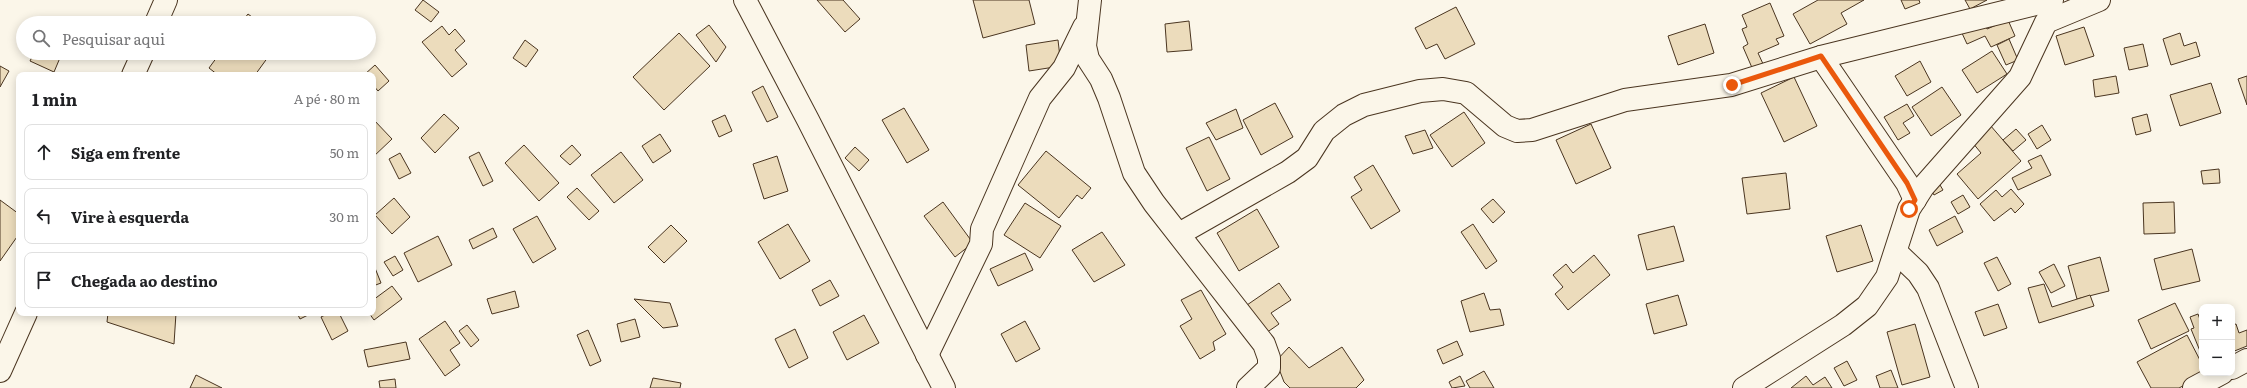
<!DOCTYPE html>
<html lang="pt">
<head>
<meta charset="utf-8">
<style>
	:root { --surface:#fff; --page:#f6f6f6; --text:#202124; --muted:#757577; --line:#e0e0e0 }
	body { margin:0; font-family:Literata,serif; background:var(--page); color:var(--text) }
	.controls { position:absolute; right:12px; bottom:12px; display:grid; overflow:hidden; border-radius:8px; box-shadow:0 2px 10px #0003 }
	.controls button { width:36px; height:36px; display:grid; place-items:center; padding:0; border:0; border-bottom:1px solid var(--line); background:var(--surface); color:var(--text); font:20px sans-serif }
	.stop { position:absolute; width:12px; height:12px; margin:-9px; border:3px solid #ea580c; border-radius:50%; background:#fff }
	.stop.end { background:#ea580c; border-color:#fff; box-shadow:0 1px 4px #0008 }
	.list { margin:0; padding:0; list-style:none }
	h2 { display:flex; justify-content:space-between; align-items:center; height:52px; margin:0; padding:0 16px; font-size:17px }
	h2 small { font-size:13px; font-weight:400; color:var(--muted) }
	.list li { display:grid; grid-template-columns:26px 1fr auto; gap:12px; align-items:center; box-sizing:border-box; height:56px; margin:0 8px 8px; padding:0 8px; border:1px solid var(--line); border-radius:8px }
	.list b { display:block; font-size:15px; white-space:nowrap }
	.list em { font-size:13px; font-style:normal; color:var(--muted) }
	.icon { flex:none; width:22px; height:22px; fill:none; stroke:currentColor; stroke-width:2; stroke-linecap:round; stroke-linejoin:round }
	.map { position:relative; flex:none; width:2247px; height:388px; overflow:hidden }
	.search { position:absolute; background:var(--surface); box-shadow:0 2px 10px #0003; left:16px; top:16px; width:360px; height:44px; display:flex; align-items:center; gap:10px; box-sizing:border-box; padding:0 14px; border-radius:22px; color:var(--muted); font-size:15px }
	.panel { position:absolute; background:var(--surface); box-shadow:0 2px 10px #0003; left:16px; top:72px; width:360px; height:244px; border-radius:8px }
	.map>svg:first-child { display:block }
</style>
</head>
<body>
<div class="map">
<svg width="2247" height="388" viewBox="0 0 2247 388">
	<rect width="100%" height="100%" fill="#fbf6e9"/>
	<!-- building -->
	<g fill="#ecdcbc" stroke="#4a3520">
		<polygon points="423,0 439,12 431,22 415,10"/>
		<polygon points="817,0 843,0 860,19 845,32"/>
		<polygon points="973,0 1029,0 1035,24 983,38"/>
		<polygon points="1818,0 1864,0 1841,13 1847,24 1810,44 1793,14"/>
		<polygon points="1901,0 1919,0 1920,3 1905,9"/>
		<polygon points="1965,0 1987,0 1970,9"/>
		<polygon points="1770,3 1784,36 1776,39 1779,44 1758,53 1764,66 1753,70 1743,47 1748,44 1742,29 1747,27 1742,15"/>
		<polygon points="1456,7 1475,44 1445,59 1437,44 1426,49 1415,28"/>
		<polygon points="248,14 260,23 241,23"/>
		<polygon points="2008,20 2015,36 1991,47 1985,36 1967,44 1961,31 1983,21 1987,29"/>
		<polygon points="1189,21 1192,50 1167,52 1165,24"/>
		<polygon points="1705,24 1714,53 1678,65 1668,36"/>
		<polygon points="709,25 726,47 716,62 696,35"/>
		<polygon points="442,26 449,35 455,29 465,41 455,50 467,64 452,77 422,42"/>
		<polygon points="2084,27 2094,56 2065,65 2056,36"/>
		<polygon points="679,33 710,66 664,110 633,77"/>
		<polygon points="2180,33 2184,46 2196,42 2200,56 2171,65 2163,39"/>
		<polygon points="2009,39 2018,60 2006,65 1997,45"/>
		<polygon points="525,40 538,50 526,67 513,58"/>
		<polygon points="1058,40 1061,66 1029,71 1026,45"/>
		<polygon points="2143,44 2148,66 2129,70 2124,48"/>
		<polygon points="1992,51 2007,74 1977,93 1962,70"/>
		<polygon points="34,53 62,53 54,72 30,61"/>
		<polygon points="220,53 271,53 255,75 218,75 209,68"/>
		<polygon points="1920,61 1931,82 1907,96 1895,76"/>
		<polygon points="375,65 389,81 378,91 373,85 373,75 364,75"/>
		<polygon points="0,66 9,71 0,87"/>
		<polygon points="2116,76 2119,93 2095,97 2093,80"/>
		<polygon points="2247,76 2247,105 2238,79"/>
		<polygon points="1794,77 1817,126 1784,142 1761,93"/>
		<polygon points="2211,83 2221,113 2180,126 2170,95"/>
		<polygon points="763,86 778,117 767,122 752,92"/>
		<polygon points="1942,87 1961,115 1931,136 1912,107"/>
		<polygon points="1275,103 1293,137 1261,155 1243,120"/>
		<polygon points="1907,104 1914,116 1903,123 1910,133 1898,140 1884,117"/>
		<polygon points="904,108 929,150 907,163 882,120"/>
		<polygon points="1236,109 1243,128 1216,140 1206,123"/>
		<polygon points="1464,112 1485,143 1452,167 1430,135"/>
		<polygon points="444,114 459,128 435,153 421,138"/>
		<polygon points="2147,114 2151,131 2136,135 2132,118"/>
		<polygon points="725,115 732,131 719,137 712,121"/>
		<polygon points="373,119 392,139 373,157"/>
		<polygon points="1591,124 1611,168 1576,184 1556,140"/>
		<polygon points="1990,125 2021,161 1978,199 1957,174 1981,153 1972,142"/>
		<polygon points="2042,125 2051,140 2037,149 2028,134"/>
		<polygon points="2016,129 2026,140 2013,151 2003,140"/>
		<polygon points="1425,130 1433,148 1413,154 1405,136"/>
		<polygon points="660,134 671,151 653,163 642,146"/>
		<polygon points="1209,137 1230,179 1207,191 1186,148"/>
		<polygon points="524,145 559,183 539,201 505,163"/>
		<polygon points="572,145 581,155 570,165 560,156"/>
		<polygon points="855,147 869,160 859,171 845,158"/>
		<polygon points="1046,151 1091,188 1082,199 1077,195 1059,218 1018,185"/>
		<polygon points="479,152 493,181 483,186 469,157"/>
		<polygon points="621,152 643,180 614,203 591,175"/>
		<polygon points="400,153 411,173 399,179 389,159"/>
		<polygon points="2041,155 2051,175 2018,190 2012,178 2032,168 2028,161"/>
		<polygon points="777,156 788,191 764,199 753,164"/>
		<polygon points="1373,165 1400,211 1371,229 1351,197 1362,190 1354,177"/>
		<polygon points="2219,169 2220,183 2203,184 2201,171"/>
		<polygon points="1786,173 1790,209 1747,214 1742,178"/>
		<polygon points="1937,180 1943,190 1934,195 1928,185"/>
		<polygon points="577,188 599,211 589,220 567,197"/>
		<polygon points="2011,189 2024,204 2015,213 2011,208 1994,221 1980,204 1996,190 2002,197"/>
		<polygon points="1963,195 1970,207 1958,214 1951,202"/>
		<polygon points="394,198 410,217 392,234 375,215"/>
		<polygon points="1493,199 1505,212 1493,223 1481,209"/>
		<polygon points="0,200 19,214 19,234 0,261"/>
		<polygon points="943,202 973,243 955,257 924,216"/>
		<polygon points="2174,202 2175,233 2144,234 2143,203"/>
		<polygon points="1025,203 1061,226 1040,258 1004,235"/>
		<polygon points="1257,209 1279,247 1239,271 1217,233"/>
		<polygon points="537,216 556,249 533,263 513,229"/>
		<polygon points="1955,216 1963,232 1937,246 1929,230"/>
		<polygon points="788,224 810,261 780,279 758,242"/>
		<polygon points="1473,224 1497,261 1486,269 1461,232"/>
		<polygon points="671,225 687,241 664,263 648,247"/>
		<polygon points="1861,225 1873,261 1837,272 1826,236"/>
		<polygon points="1674,226 1684,261 1647,270 1638,235"/>
		<polygon points="493,228 497,237 473,249 469,240"/>
		<polygon points="1102,232 1125,265 1094,282 1072,250"/>
		<polygon points="438,236 452,265 418,282 404,253"/>
		<polygon points="2192,249 2200,281 2162,290 2154,259"/>
		<polygon points="1025,253 1033,270 998,286 990,269"/>
		<polygon points="1594,255 1610,275 1568,310 1555,294 1563,287 1553,275 1566,264 1573,273"/>
		<polygon points="395,256 403,270 393,276 384,262"/>
		<polygon points="1997,257 2011,284 1998,291 1984,263"/>
		<polygon points="2100,257 2109,291 2077,299 2068,266"/>
		<polygon points="373,263 381,283 373,286"/>
		<polygon points="2054,264 2065,286 2051,293 2039,272"/>
		<polygon points="830,280 839,296 820,306 812,290"/>
		<polygon points="1279,283 1291,300 1271,313 1279,324 1266,333 1247,305"/>
		<polygon points="2044,284 2052,307 2090,295 2094,306 2039,323 2028,288"/>
		<polygon points="392,286 402,299 374,320 369,313 373,313 373,300"/>
		<polygon points="1201,290 1226,334 1213,342 1215,350 1200,359 1180,326 1192,319 1181,300"/>
		<polygon points="515,291 519,307 492,314 487,299"/>
		<polygon points="1484,293 1490,310 1500,309 1504,325 1470,332 1461,301"/>
		<polygon points="1678,295 1687,325 1654,334 1646,304"/>
		<polygon points="634,299 670,303 678,326 663,328"/>
		<polygon points="2175,303 2189,331 2151,349 2138,320"/>
		<polygon points="1998,304 2007,328 1984,336 1975,312"/>
		<polygon points="108,313 176,313 174,344 107,322"/>
		<polygon points="297,313 312,313 300,319"/>
		<polygon points="329,313 339,313 348,331 332,340 321,317"/>
		<polygon points="2198,314 2202,325 2202,350 2200,351 2191,329 2194,328 2190,317"/>
		<polygon points="864,315 879,343 847,360 833,332"/>
		<polygon points="635,319 640,337 621,342 617,324"/>
		<polygon points="445,321 460,343 450,350 460,365 445,376 419,339"/>
		<polygon points="1025,321 1040,349 1016,362 1001,334"/>
		<polygon points="1915,324 1930,377 1902,385 1887,332"/>
		<polygon points="2236,324 2239,333 2247,330 2247,346 2232,352 2232,325"/>
		<polygon points="467,325 479,340 471,347 459,331"/>
		<polygon points="795,329 808,358 789,368 775,339"/>
		<polygon points="588,330 601,361 590,366 577,335"/>
		<polygon points="2187,335 2202,364 2202,373 2207,373 2179,388 2151,388 2137,362"/>
		<polygon points="1457,341 1463,355 1443,364 1437,350"/>
		<polygon points="406,342 410,359 368,367 364,350"/>
		<polygon points="1289,347 1309,368 1342,347 1364,380 1356,388 1290,388 1284,382 1276,361"/>
		<polygon points="1847,361 1857,380 1844,386 1834,368"/>
		<polygon points="1891,370 1898,388 1880,388 1876,376"/>
		<polygon points="1484,371 1494,388 1470,388 1466,381"/>
		<polygon points="196,375 222,388 190,388"/>
		<polygon points="1460,376 1465,386 1452,388 1449,382"/>
		<polygon points="1806,376 1813,385 1825,377 1832,388 1791,388"/>
		<polygon points="653,378 681,383 680,388 650,388"/>
		<polygon points="395,379 396,388 380,388 379,381"/>
	</g>
	<g fill="none" stroke-linecap="round" stroke-linejoin="round">
		<!-- minor casing -->
		<g stroke="#4a3520" stroke-width="24">
			<g id="minor">
				<polyline points="745,0 808,120 944,388"/>
				<polyline points="1090,0 1085,46 1088,59 1101,79 1109,98 1134,173 1154,203 1264,344 1269,358 1269,368 1248,388"/>
				<polyline points="156,23 166,0"/>
				<polyline points="1821,57 1907,183 1915,200"/>
				<polyline points="133,75 143,53"/>
				<polyline points="1179,234 1288,172 1307,158 1324,131 1344,115 1364,105 1420,91 1443,89 1466,93 1505,126 1517,131 1532,130 1625,100 1731,85 1821,57 2052,0"/>
				<polyline points="1896,252 1918,273 1928,288 1967,388"/>
				<polyline points="927,355 981,244 982,229 1040,98 1064,68 1084,27"/>
				<polyline points="2232,368 2247,360"/>
				<polyline points="0,371 26,313"/>
				<polyline points="1744,388 1843,325 1867,306 1887,277 1909,209 1923,187 2020,77 2046,22 2099,0"/>
				<polyline points="2194,388 2222,373"/>
			</g>
		</g>
		<!-- minor -->
		<use href="#minor" stroke="#fbf6e9" stroke-width="22"/>
	</g>
	<g fill="none" stroke-linecap="round" stroke-linejoin="round">
		<!-- route -->
		<polyline stroke="#ea580c" stroke-width="5" points="1732,85 1821,56 1907,183 1915,200 1909,209"/>
	</g>
</svg>
<div class="controls">
<button>+</button>
<button>−</button>
</div>
<div class="stop" style="left:1909px;top:209px"></div>
<div class="stop end" style="left:1732px;top:85px"></div>
<div class="search"><svg class="icon" aria-label="search" viewBox="0 0 24 24"><circle cx="10" cy="10" r="6"/><path d="M15 15l6 6"/></svg>Pesquisar aqui</div>
<section class="panel">
<h2>1 min<small>A pé · 80 m</small></h2>
<ul class="list">
<li><svg class="icon" aria-label="ahead" viewBox="0 0 24 24"><path d="M12 20V5M6 11l6-6 6 6"/></svg><div><b>Siga em frente</b></div><em>50 m</em></li>
<li><svg class="icon" aria-label="left" viewBox="0 0 24 24"><path d="M17 20v-9H6M10 6l-5 5 5 5"/></svg><div><b>Vire à esquerda</b></div><em>30 m</em></li>
<li><svg class="icon" aria-label="arrive" viewBox="0 0 24 24"><path d="M6 21V4h12l-3 4 3 4H6"/></svg><div><b>Chegada ao destino</b></div></li>
</ul>
</section>
</div>
</body>
</html>
